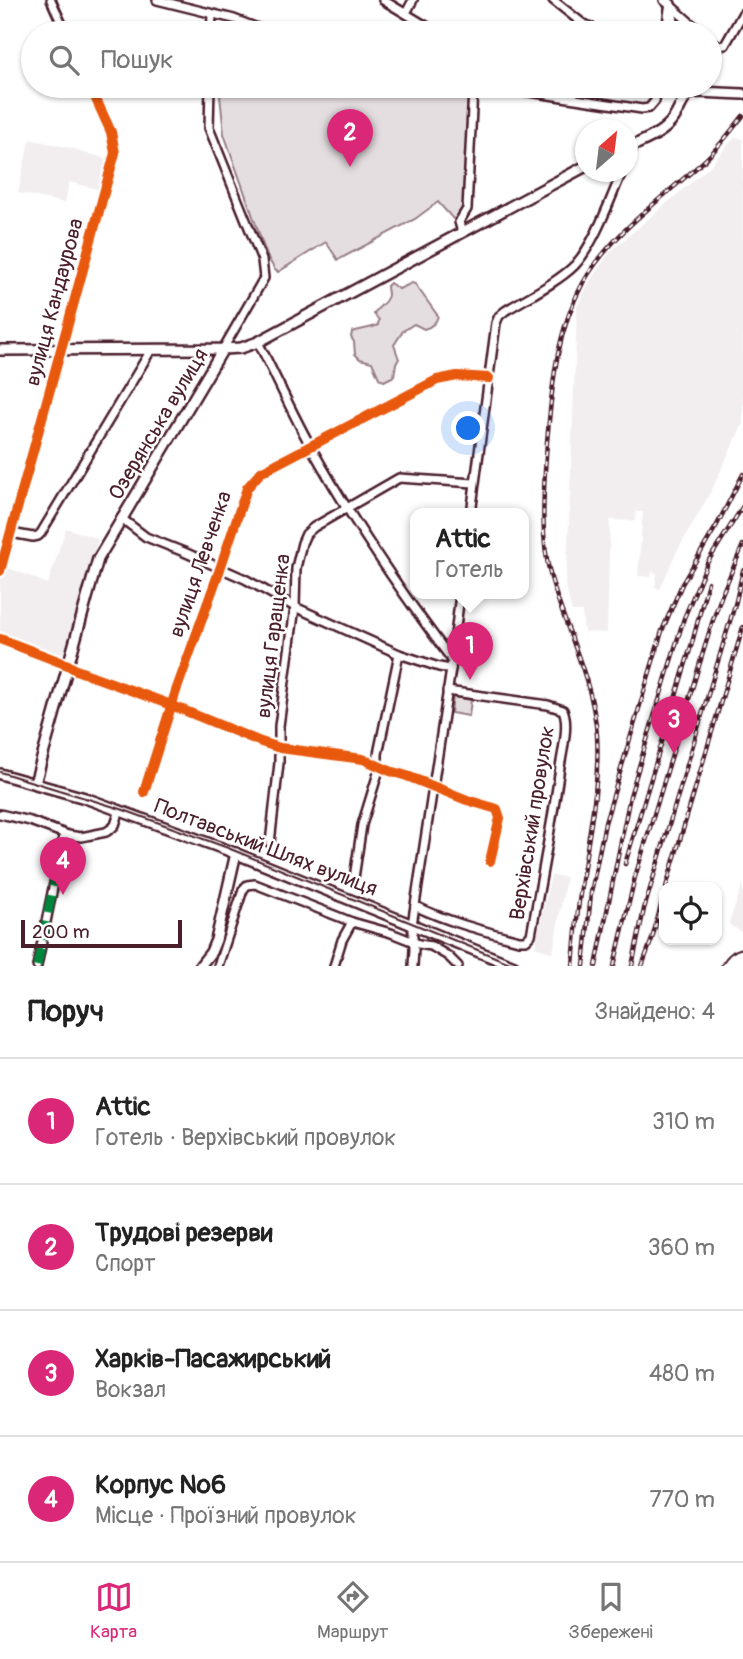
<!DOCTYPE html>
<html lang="uk">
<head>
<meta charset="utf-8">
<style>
	:root { --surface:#fff; --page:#f2f2f2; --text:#222; --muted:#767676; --line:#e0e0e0; --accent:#db2777 }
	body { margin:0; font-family:Pangolin,sans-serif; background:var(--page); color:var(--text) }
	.controls { position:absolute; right:21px; bottom:21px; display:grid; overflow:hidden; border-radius:14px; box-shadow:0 2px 5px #0004 }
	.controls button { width:63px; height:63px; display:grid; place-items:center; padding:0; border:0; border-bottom:2px solid var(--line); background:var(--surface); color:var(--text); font:35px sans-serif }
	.compass { position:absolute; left:575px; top:119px; width:63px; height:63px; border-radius:50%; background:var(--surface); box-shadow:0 2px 5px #0004; rotate:28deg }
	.scale { position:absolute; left:21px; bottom:18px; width:161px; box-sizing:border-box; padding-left:7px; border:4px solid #4a1f2b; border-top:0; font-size:19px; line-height:24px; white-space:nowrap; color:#4a1f2b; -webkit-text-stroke:5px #fff; paint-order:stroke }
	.you { position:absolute; left:469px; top:429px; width:24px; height:24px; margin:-18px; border:5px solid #fff; border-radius:50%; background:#1a73e8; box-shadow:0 0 0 10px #1a73e833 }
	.badge { display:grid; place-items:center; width:46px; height:46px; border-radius:50%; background:var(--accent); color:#fff; font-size:23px; font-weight:700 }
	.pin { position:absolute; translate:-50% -58px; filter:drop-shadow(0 2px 4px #0008) }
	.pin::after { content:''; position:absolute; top:37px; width:24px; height:21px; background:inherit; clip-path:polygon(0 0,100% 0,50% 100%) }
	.popup { position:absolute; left:410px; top:508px; width:119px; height:91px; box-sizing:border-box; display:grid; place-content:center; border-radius:14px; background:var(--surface); filter:drop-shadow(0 2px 5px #0005); font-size:23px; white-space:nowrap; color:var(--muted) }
	.popup b { font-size:26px; color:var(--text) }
	.popup::after { content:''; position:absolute; left:50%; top:100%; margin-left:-14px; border:14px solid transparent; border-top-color:var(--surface) }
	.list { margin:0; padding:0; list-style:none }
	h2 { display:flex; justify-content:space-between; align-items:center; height:91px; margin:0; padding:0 28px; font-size:30px }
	h2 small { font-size:23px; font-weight:400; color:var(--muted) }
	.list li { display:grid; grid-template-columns:46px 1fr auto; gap:21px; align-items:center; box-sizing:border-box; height:126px; padding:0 28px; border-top:2px solid var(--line) }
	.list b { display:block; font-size:26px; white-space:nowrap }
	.list p { margin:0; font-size:23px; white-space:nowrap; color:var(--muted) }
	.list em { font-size:23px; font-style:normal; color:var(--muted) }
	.icon { flex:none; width:38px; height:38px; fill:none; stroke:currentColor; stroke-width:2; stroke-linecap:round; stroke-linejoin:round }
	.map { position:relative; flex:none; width:743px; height:966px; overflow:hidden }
	.search { position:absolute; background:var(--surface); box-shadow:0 2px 5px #0004; left:21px; right:21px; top:21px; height:77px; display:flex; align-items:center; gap:18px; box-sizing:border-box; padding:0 24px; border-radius:38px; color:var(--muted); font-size:26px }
	.sheet { height:595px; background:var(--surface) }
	nav { display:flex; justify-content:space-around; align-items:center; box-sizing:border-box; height:98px; border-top:2px solid var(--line); background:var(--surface); font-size:19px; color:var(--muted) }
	nav a { display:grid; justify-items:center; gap:4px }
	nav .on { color:var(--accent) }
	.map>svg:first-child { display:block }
</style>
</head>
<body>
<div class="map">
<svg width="743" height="966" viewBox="0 0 743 966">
	<rect width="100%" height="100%" fill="#fff"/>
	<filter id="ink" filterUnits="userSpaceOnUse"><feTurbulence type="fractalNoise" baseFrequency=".0143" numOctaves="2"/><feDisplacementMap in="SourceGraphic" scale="14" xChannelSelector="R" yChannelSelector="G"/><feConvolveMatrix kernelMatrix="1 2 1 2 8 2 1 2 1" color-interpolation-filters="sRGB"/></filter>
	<g filter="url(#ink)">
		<!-- built -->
		<g fill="#f2eeef">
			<polygon points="735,137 743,139 743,424 709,495 674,557 660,589 655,587 657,573 652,572 651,577 638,576 643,512 636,512 635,521 610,520 607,633 584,632 582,612 572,612 565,584 568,546 577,307 591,279 611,251 709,167"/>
			<polygon points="30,139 79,150 80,152 109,159 102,190 69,182 65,203 18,193"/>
			<polygon points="66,528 98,539 66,650 61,654 0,631 0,580 4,566 48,584"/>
			<polygon points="551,875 566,877 553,953 535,947"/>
			<polygon points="743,884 743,933 730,925 729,922"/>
		</g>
		<!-- green -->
		<g fill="#e5dee0" stroke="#987e86" stroke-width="2">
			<polygon points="219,86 453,86 465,88 469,93 463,211 457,218 453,219 438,202 415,219 338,260 326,242 278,272 275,270 267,256 224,134"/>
			<path d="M390,283L399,289L412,283L415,284L438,316C436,324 431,327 424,329L414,324L403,331L394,345L399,359L396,363L394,376L384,381L379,378L372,362L360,359L355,354L354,342L351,337L352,332C361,329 369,329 378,325L379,320L374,314C377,307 387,303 388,295C388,292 387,289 387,286Z"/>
			<polygon points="453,697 471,700 469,716 451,713"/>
		</g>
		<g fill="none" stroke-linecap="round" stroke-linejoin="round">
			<!-- minor casing -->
			<g stroke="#4a1f2b" stroke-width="12">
				<g id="minor">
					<polyline points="51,0 66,33"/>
					<polyline points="157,0 234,19 271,33"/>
					<polyline points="383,0 438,33"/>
					<polyline points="553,0 582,23 603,33"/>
					<polyline points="670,5 702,33"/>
					<polyline points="406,13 413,0"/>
					<polyline points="211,33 212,15"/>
					<polyline points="666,33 669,9"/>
					<polyline points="710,40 718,46 725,45 743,13"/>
					<polyline points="210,86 209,128 262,260 264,278 223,349"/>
					<polyline points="466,86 473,89 499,86"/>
					<polyline points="499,86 516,90 642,109 649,108 655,101 657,86"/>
					<polyline points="573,98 575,86"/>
					<polyline points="628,160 634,145"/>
					<polyline points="462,232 459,222 467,209 473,89"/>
					<path d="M258,342C276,377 292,413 311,447C352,521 401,592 452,660"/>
					<path d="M471,514L496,323L499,316L505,311C526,298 558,282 575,265C595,243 610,200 622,172"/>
					<polyline points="121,518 146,537 184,552 245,579 295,607 399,654 439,667 451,669"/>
					<polyline points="11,533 33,537 38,536 41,533 151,350"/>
					<polyline points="0,571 115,153 111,132 90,86"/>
					<polyline points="0,639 68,665 76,670 171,705 261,742 280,748 363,759 390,771 407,776 467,800 497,809 500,818 490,861"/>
					<polyline points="144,792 176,691 220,569 247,488 261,472 437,380 457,376 489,378"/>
					<polyline points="0,814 30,821 68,835 81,837 106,832 112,828 115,825 120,810"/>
					<polyline points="270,843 279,763 279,726 295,607 296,568 302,543 306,534 314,527 399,478 474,483"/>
					<polyline points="354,878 362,825 378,773 378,754 399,654"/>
					<path d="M415,906C448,922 484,931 519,940H526L531,935C541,882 551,828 559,774C561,757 570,725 563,710L548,705L447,691"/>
					<polyline points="37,966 64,834"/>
					<polyline points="218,966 243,890 247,885 255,884 352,922 391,933 419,944 431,946 448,956 458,966"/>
					<polyline points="334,966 342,940 352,922"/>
					<polyline points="413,966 414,949 412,925 451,669 460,594"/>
				</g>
			</g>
			<!-- major casing -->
			<g stroke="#4a1f2b" stroke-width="14">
				<g id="major">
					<polyline points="665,0 670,4 675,33"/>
					<path d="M628,148C645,140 663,134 674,118C679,110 682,101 688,94L698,92L743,94"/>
					<polyline points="0,350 223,349 241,348 258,342 586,166"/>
					<polyline points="0,774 85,798 227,850 514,966"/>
					<polyline points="35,783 98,559 223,349"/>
					<polyline points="200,966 211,952 216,940 236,853"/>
				</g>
			</g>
			<!-- minor -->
			<use href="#minor" stroke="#fff" stroke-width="7"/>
			<!-- major -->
			<use href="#major" stroke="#fff" stroke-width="9"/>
			<!-- tram -->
			<g stroke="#4a1f2b" stroke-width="2">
				<polyline points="0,772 121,809 228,848 517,966"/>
				<path d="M721,966C726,956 732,950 743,948"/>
			</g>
			<!-- rail casing -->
			<g stroke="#4a1f2b" stroke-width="4.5">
				<g id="rail">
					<polyline points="625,864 692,643 708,582"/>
					<polyline points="666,887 743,627"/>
					<path d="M573,966C575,940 577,913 581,887C588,836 600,787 597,735C593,680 566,631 551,578C539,534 544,487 547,442C552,387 556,332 583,283C613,231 662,199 705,160C719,147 731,131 743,116"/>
					<polyline points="584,966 591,893 605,823 662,631 682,584 717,525 743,474"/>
					<polyline points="596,966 630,796 684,618 707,563 743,506"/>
					<polyline points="614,966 635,877 712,623 722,594 743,545"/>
					<polyline points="632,966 644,909 736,601 743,570"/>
					<polyline points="642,966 652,939 664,894"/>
				</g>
			</g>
			<!-- rail -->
			<use href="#rail" stroke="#fff" stroke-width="2" stroke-dasharray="5" stroke-linecap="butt"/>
			<!-- quiet -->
			<polyline stroke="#00873e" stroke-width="9" stroke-dasharray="18 9" stroke-linecap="butt" points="37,966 64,834"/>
			<!-- cycleway casing -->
			<g stroke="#fff" stroke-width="15">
				<g id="cycleway">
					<polyline points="0,571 115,153 111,132 90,86"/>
					<polyline points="0,639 68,665 76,670 171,705 261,742 280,748 363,759 390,771 407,776 467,800 497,809 500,818 490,861"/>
					<polyline points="144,792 176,691 220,569 247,488 261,472 437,380 457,376 489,378"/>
				</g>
			</g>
			<!-- cycleway -->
			<use href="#cycleway" stroke="#e8590c" stroke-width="10"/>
		</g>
	</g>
	<g text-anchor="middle" stroke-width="5" stroke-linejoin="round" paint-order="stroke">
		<!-- street labels -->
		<g font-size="21" fill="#4a1f2b" stroke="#fff">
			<text transform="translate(54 302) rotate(-75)" y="7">вулиця Кандаурова</text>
			<text transform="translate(158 424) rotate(-59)" y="7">Озерянська вулиця</text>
			<text transform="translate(200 564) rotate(-71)" y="7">вулиця Левченка</text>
			<text transform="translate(273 636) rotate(-83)" y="7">вулиця Гаращенка</text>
			<text transform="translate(532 823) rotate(-81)" y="7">Верхівський провулок</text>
			<text transform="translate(266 847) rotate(21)" y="7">Полтавський Шлях вулиця</text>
		</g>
	</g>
</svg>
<div class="controls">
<button><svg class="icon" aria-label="locate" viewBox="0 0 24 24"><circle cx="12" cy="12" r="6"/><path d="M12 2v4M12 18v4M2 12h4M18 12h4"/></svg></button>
</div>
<svg class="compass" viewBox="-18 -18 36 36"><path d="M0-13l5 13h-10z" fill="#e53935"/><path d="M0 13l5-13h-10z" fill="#767676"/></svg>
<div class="scale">200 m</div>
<div class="you"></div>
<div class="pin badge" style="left:470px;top:680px">1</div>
<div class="popup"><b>Attic</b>Готель</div>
<div class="pin badge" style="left:350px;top:167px">2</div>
<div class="pin badge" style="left:674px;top:754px">3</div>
<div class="pin badge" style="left:63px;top:895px">4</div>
<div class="search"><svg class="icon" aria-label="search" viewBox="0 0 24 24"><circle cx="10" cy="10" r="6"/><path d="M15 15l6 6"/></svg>Пошук</div>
</div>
<section class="sheet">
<h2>Поруч<small>Знайдено: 4</small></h2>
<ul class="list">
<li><span class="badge">1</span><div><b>Attic</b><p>Готель · Верхівський провулок</p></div><em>310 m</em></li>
<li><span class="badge">2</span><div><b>Трудові резерви</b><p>Спорт</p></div><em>360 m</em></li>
<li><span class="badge">3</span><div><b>Харків-Пасажирський</b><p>Вокзал</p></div><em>480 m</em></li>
<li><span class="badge">4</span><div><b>Корпус №6</b><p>Місце · Проїзний провулок</p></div><em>770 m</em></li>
</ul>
</section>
<nav>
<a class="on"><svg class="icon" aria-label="map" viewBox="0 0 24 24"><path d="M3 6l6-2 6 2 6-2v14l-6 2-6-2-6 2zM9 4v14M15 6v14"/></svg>Карта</a>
<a><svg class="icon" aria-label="directions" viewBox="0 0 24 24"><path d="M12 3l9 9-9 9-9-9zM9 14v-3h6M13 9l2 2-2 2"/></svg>Маршрут</a>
<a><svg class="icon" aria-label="saved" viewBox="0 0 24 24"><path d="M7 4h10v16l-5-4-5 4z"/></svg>Збережені</a>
</nav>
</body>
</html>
